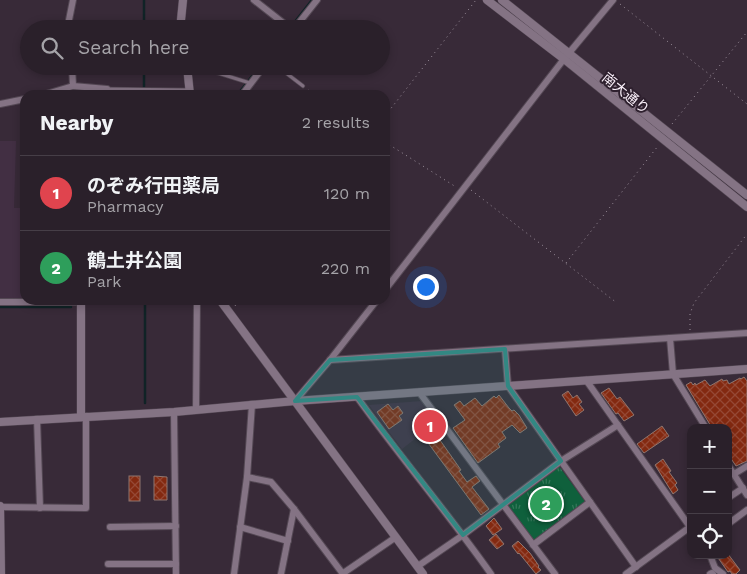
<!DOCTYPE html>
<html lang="en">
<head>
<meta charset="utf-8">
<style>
	:root { --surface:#2a202a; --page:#322832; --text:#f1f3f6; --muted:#a5a3a8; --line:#463e47; --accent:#84cf4d }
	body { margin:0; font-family:"Work Sans","Noto Sans JP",sans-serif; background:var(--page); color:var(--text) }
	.controls { position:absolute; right:15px; bottom:15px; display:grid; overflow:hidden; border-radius:10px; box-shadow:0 2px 8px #0003 }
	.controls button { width:45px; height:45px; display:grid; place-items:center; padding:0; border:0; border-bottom:1px solid var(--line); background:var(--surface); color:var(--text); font:25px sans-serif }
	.you { position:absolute; left:425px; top:286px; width:18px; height:18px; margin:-12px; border:4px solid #fff; border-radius:50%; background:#1a73e8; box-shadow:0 0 0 8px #1a73e833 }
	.badge { display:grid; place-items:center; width:32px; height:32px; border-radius:50%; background:var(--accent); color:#fff; font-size:16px; font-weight:700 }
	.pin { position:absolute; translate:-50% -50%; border:2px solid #fff; box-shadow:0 1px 5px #0006 }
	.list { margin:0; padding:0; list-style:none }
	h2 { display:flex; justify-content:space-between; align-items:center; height:65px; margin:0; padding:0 20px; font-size:21px }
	h2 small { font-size:16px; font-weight:400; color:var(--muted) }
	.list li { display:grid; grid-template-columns:32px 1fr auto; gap:15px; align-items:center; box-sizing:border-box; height:75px; padding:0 20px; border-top:1px solid var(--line) }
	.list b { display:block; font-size:19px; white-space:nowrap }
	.list p { margin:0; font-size:16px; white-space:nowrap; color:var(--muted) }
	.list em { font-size:16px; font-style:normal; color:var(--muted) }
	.icon { flex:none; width:28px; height:28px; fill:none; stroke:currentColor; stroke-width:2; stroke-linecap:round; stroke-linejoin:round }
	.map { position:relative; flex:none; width:747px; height:574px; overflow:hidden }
	.search { position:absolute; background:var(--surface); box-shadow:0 2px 8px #0003; left:20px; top:20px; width:370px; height:55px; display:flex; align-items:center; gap:12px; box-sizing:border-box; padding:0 18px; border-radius:28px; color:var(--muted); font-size:19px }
	.panel { position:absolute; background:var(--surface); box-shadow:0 2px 8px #0003; left:20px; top:90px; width:370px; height:215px; border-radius:15px }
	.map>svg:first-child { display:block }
</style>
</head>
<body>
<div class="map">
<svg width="747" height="574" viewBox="0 0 747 574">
	<defs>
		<pattern id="park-tufts" width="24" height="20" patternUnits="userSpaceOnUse" patternTransform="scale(1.25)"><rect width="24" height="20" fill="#0f603c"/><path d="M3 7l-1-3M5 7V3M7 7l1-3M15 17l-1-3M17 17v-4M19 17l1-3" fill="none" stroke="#337759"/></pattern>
		<pattern id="building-cross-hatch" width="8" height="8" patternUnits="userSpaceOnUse" patternTransform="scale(1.25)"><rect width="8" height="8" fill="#832910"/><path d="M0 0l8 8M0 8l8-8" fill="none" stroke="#954834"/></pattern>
	</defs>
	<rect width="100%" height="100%" fill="#382a38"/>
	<!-- built -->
	<g fill="#422f43">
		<polygon points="0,141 16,141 14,208 25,208 25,299 0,299"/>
		<polygon points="422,401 435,418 422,427 425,431 402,449 369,405"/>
	</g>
	<!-- park -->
	<polygon fill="url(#park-tufts)" points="559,466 586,503 534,541 507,505"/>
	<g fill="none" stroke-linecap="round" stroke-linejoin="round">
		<!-- stream -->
		<g stroke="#102326" stroke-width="2.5">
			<polyline points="144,0 144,29"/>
			<polyline points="290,28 312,0"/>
			<polyline points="144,66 144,95"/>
			<polyline points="249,80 260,66"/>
			<polyline points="237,95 246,84"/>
			<polyline points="145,300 145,403"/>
			<polyline points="0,307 71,307"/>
		</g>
	</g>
	<!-- building -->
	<g fill="url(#building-cross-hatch)" stroke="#8e756e">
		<polygon points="744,377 747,381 747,461 736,466 728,454 728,428 712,428 686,385 691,382 693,385 695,383 696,385 705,380 710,386 722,379 723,381 727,380 729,384 740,378 741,379"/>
		<polygon points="609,388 617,399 620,397 634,415 624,421 618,413 616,414 601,393"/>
		<polygon points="568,391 573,398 577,395 582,402 579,404 584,410 576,416 562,395"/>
		<polygon points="499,395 509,408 512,411 514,410 519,415 527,428 520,433 512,425 502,432 506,438 498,444 500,447 478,463 453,428 465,420 454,405 460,401 464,406 475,398 482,406 494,396 496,398"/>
		<polygon points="388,404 393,410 398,406 403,413 399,416 402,420 389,429 377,412"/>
		<polygon points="433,420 440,429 435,433 461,470 459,471 467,482 476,476 480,481 472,487 489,509 481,515 423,436 427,433 423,428"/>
		<polygon points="662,426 669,436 644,453 637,444"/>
		<polygon points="663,459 671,471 669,472 677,483 675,485 678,490 673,494 655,465"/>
		<rect x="129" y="476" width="11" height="25"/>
		<polygon points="154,476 167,477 167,500 154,500"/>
		<polygon points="494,518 502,529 493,535 486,526"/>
		<polygon points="496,534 504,544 497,549 489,540"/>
		<polygon points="518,541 530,553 539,566 538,567 541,570 536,574 519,553 518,554 512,546"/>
		<polygon points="728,554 740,570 736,574 732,574 730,571 728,572 716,555"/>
	</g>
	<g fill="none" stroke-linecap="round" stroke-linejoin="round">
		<!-- service casing -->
		<g stroke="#544854" stroke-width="4.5">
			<g id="service">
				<polyline points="277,66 303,86"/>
				<polyline points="188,70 218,73 250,83"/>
				<polyline points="108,89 189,90"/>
			</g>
		</g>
		<!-- minor casing -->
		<g stroke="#544854" stroke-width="8">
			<g id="minor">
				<polyline points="254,0 291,29"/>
				<polyline points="69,29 69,20 73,0"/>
				<polyline points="294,29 317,0"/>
				<polyline points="72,66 73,86 107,89 107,95"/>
				<polyline points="43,95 73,86"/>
				<polyline points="242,95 264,66"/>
				<polyline points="0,104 25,99"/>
				<polyline points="385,290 564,59 613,0"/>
				<polyline points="0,302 81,302"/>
				<polyline points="670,338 673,374 706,428"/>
				<polyline points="505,349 508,386 636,567"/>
				<polyline points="330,360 747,333"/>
				<polyline points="586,380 690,527 626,574"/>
				<polyline points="419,392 555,574"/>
				<path d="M357,397C400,457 448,513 491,574"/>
				<polyline points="295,401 330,360 377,300"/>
				<polyline points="196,410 197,300"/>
				<polyline points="174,412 176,574"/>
				<polyline points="37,419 40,508"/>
				<polyline points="728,465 747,495"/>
				<polyline points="734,474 747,466"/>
				<polyline points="247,477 271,482 294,509 343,574"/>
				<polyline points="728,498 743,488"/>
				<polyline points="0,507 86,508 86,416"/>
				<polyline points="728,524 747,510"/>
				<polyline points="110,527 176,526"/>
				<polyline points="240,527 288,541"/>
				<polyline points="533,545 590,502"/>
				<polyline points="710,555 715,568 723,574"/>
				<polyline points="108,564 176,564"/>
				<polyline points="418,566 463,535 561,461 618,425"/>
				<polyline points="234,574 247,477 252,404"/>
				<polyline points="281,574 294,509"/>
				<polyline points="342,574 396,537"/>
				<polyline points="710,574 712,573 713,574"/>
			</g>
		</g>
		<!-- tertiary casing -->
		<g stroke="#544854" stroke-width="9">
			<g id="tertiary">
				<polyline points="487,0 564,59 747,207"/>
				<polyline points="502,0 747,195"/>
				<polyline points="183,29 181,20 183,0"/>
				<polyline points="187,66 190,95"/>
				<polyline points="81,300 81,416"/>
				<polyline points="220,300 423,574"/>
				<polyline points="0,422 174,412 295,401 747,369"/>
				<polyline points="0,506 1,574"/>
			</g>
		</g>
		<!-- path -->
		<g stroke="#9e929e" stroke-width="1" stroke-dasharray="1 4" stroke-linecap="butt">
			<polyline points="620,4 747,104"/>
			<polyline points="308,90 316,95"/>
			<polyline points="385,116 476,0"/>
			<polyline points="672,124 747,32"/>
			<polyline points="385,142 456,187"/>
			<polyline points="471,190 617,303"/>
			<polyline points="566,263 658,146"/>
			<polyline points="235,306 239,300"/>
			<polyline points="690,330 690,314 694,303 747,234"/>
		</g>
		<!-- service -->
		<use href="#service" stroke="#847384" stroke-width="3"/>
		<!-- minor -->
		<use href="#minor" stroke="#847384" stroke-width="6"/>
		<!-- tertiary -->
		<use href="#tertiary" stroke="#847384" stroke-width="8"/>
	</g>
	<!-- marked area -->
	<path fill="#328883" fill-opacity="0.2" stroke="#328883" stroke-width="4" stroke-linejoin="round" d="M505,349L508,386L561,461L463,535L357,397L295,401L330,360Z"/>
	<g text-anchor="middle" stroke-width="4" stroke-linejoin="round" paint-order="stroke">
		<!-- street labels -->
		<g font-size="14" fill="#fbf1fb" stroke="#2e202e">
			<text transform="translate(626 93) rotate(39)" y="5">南大通り</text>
		</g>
	</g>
</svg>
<div class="controls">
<button>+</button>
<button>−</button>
<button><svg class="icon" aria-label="locate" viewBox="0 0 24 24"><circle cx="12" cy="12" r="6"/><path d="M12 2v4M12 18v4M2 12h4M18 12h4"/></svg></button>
</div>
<div class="you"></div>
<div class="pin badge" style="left:430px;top:426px;background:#e0444e">1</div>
<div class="pin badge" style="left:546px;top:504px;background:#2e9e5b">2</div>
<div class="search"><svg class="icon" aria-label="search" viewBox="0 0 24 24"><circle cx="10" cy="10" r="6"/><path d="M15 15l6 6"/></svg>Search here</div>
<section class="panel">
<h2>Nearby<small>2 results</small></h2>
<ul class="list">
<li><span class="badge" style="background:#e0444e">1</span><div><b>のぞみ行田薬局</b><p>Pharmacy</p></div><em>120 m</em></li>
<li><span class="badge" style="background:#2e9e5b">2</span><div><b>鶴土井公園</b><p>Park</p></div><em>220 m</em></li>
</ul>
</section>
</div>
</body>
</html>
